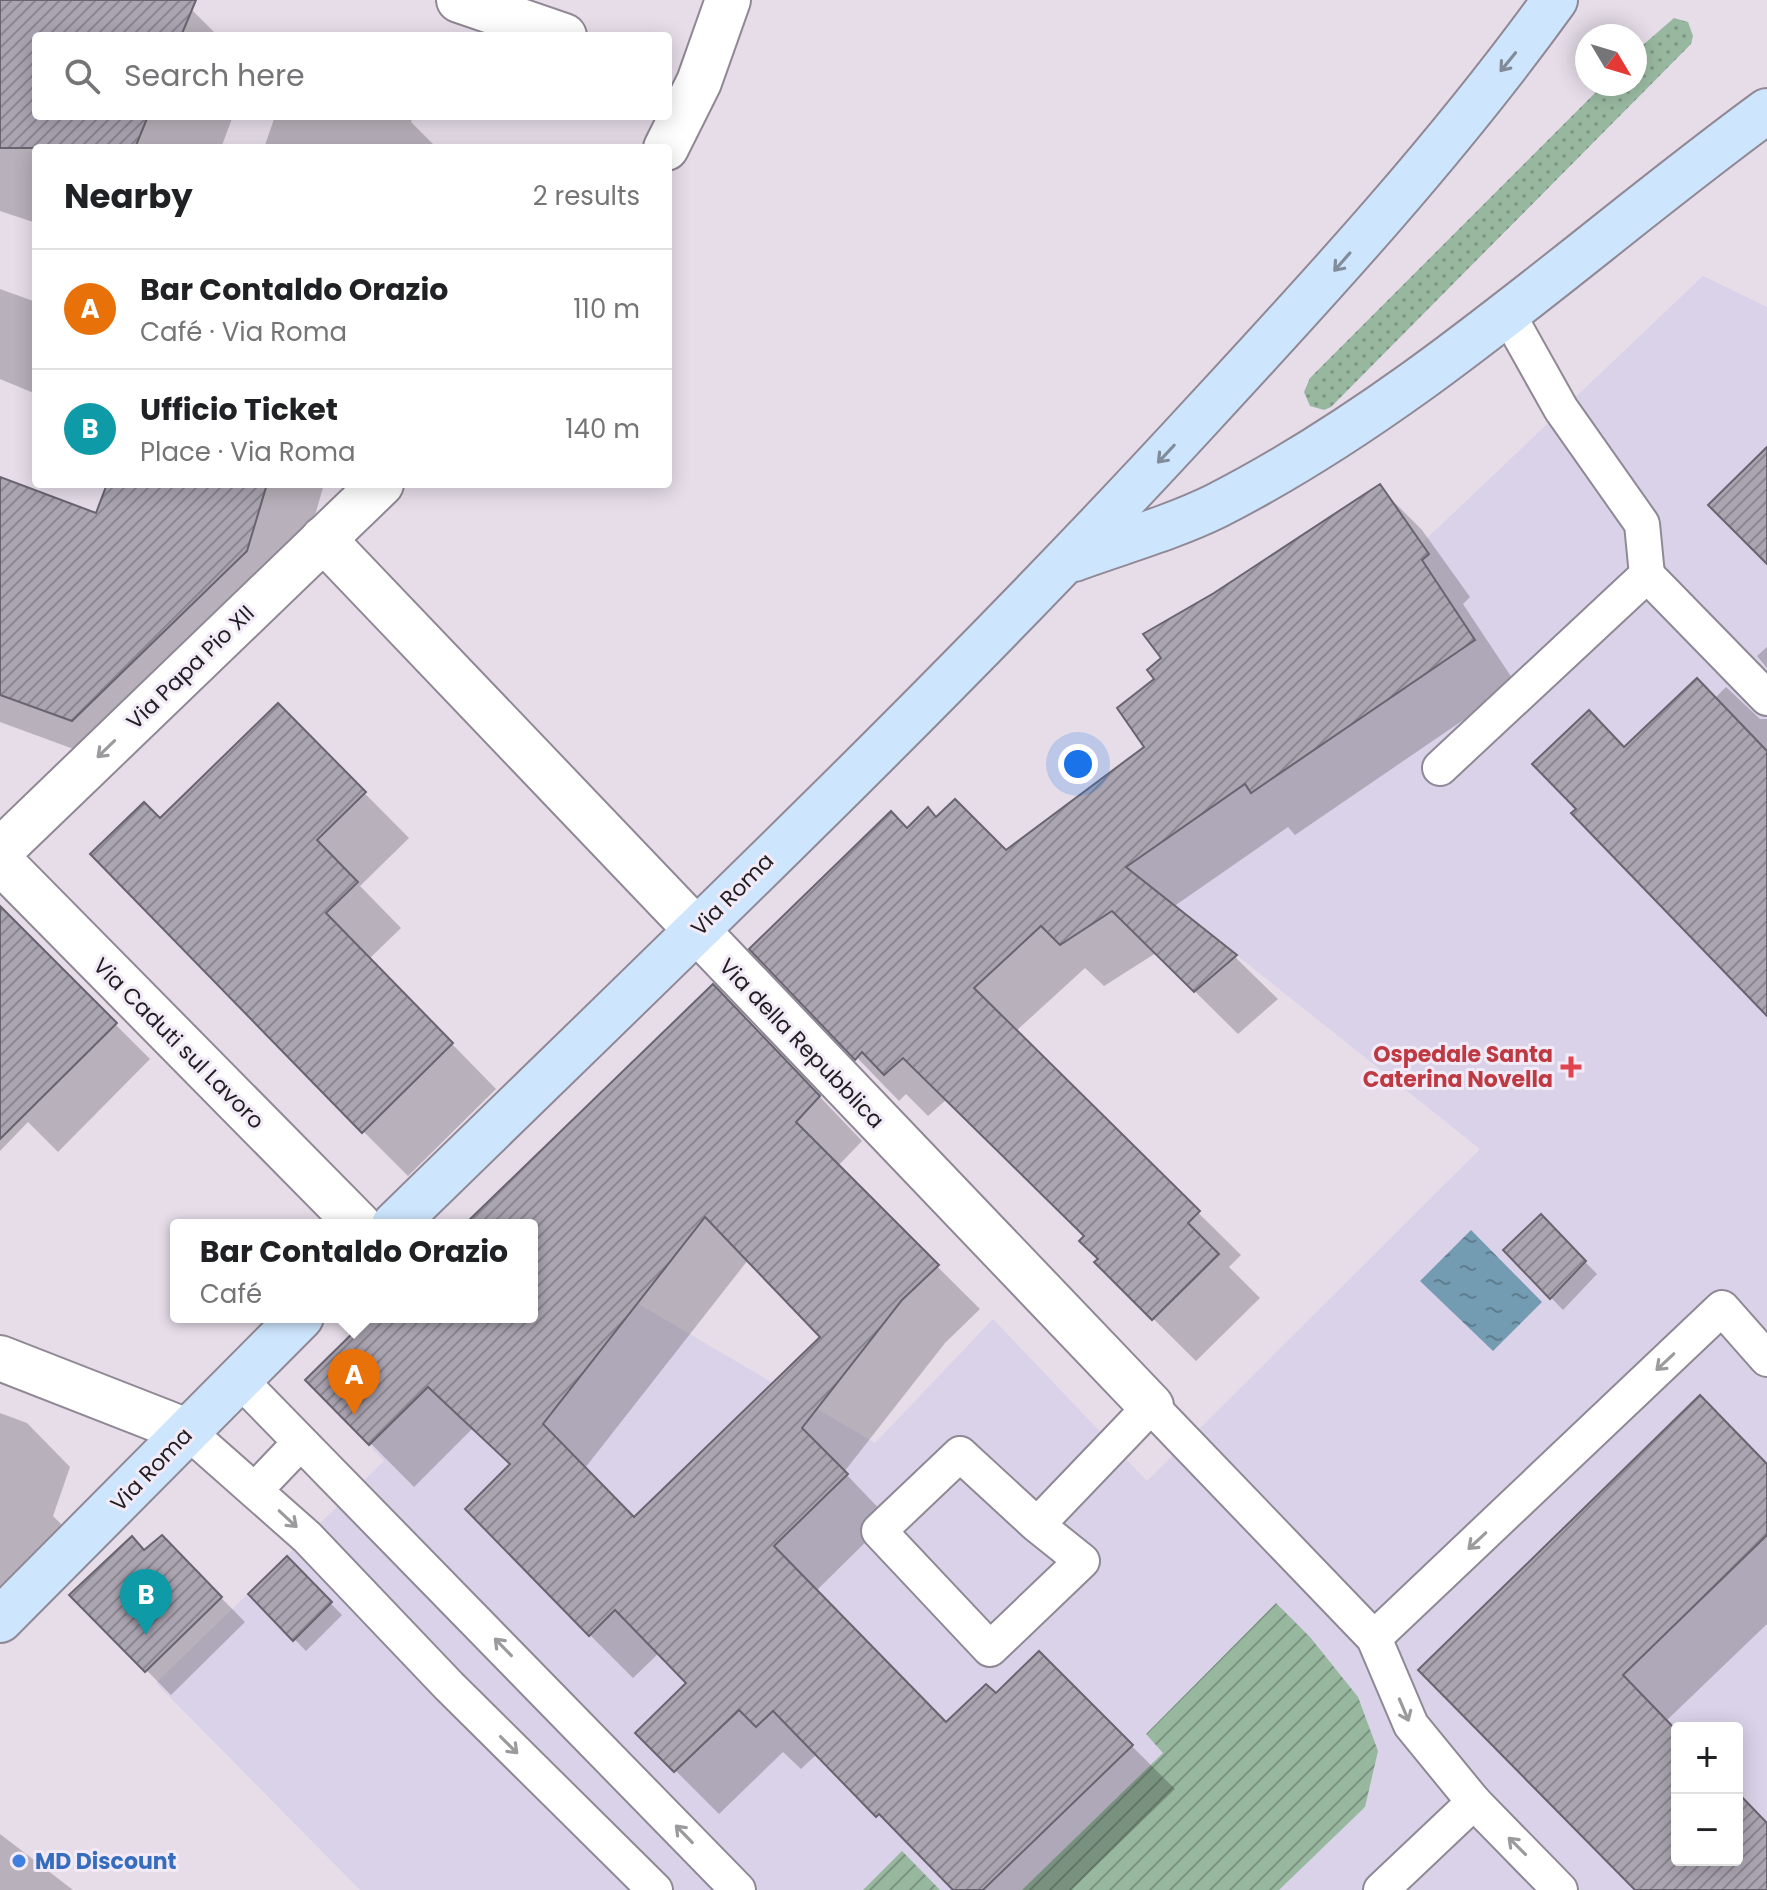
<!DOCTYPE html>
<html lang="en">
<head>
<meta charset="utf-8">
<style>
	:root { --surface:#fff; --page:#f2f2f2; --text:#202124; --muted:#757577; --line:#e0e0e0; --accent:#286d61 }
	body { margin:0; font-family:Poppins,sans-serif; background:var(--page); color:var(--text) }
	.controls { position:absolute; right:24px; bottom:24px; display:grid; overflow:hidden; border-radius:8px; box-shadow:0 4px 20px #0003 }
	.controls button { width:72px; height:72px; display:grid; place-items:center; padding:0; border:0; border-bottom:2px solid var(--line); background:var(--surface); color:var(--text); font:40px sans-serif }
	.compass { position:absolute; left:1575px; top:24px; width:72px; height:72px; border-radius:50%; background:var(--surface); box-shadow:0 4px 20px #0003; rotate:128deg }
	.you { position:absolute; left:1078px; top:764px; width:28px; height:28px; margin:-20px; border:6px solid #fff; border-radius:50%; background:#1a73e8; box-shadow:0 0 0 12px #1a73e833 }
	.badge { display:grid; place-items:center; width:52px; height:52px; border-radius:50%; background:var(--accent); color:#fff; font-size:26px; font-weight:700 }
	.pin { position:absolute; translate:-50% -66px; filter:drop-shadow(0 2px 4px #0008) }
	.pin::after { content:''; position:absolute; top:42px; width:28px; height:24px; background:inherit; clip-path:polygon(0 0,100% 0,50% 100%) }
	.popup { position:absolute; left:170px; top:1219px; width:368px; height:104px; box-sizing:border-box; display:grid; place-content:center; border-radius:8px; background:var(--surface); filter:drop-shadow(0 2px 6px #0005); font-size:26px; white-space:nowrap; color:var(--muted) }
	.popup b { font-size:30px; color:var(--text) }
	.popup::after { content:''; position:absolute; left:50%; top:100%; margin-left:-16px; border:16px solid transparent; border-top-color:var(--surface) }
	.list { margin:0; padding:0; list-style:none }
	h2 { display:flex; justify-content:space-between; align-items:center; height:104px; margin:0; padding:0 32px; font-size:34px }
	h2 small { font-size:26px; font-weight:400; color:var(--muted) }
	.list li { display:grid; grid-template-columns:52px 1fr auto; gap:24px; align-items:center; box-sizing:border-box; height:120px; padding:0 32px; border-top:2px solid var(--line) }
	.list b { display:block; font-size:30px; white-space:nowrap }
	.list p { margin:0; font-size:26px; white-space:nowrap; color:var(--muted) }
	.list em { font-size:26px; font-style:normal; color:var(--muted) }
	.icon { flex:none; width:44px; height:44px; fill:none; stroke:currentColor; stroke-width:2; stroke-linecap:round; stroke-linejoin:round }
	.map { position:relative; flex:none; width:1767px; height:1890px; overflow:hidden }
	.search { position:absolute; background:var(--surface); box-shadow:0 4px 20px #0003; left:32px; top:32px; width:640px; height:88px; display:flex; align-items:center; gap:20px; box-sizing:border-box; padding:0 28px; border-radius:8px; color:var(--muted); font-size:30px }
	.panel { position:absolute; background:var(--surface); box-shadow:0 4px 20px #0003; left:32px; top:144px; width:640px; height:344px; border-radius:8px }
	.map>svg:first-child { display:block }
</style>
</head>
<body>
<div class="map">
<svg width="1767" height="1890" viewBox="0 0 1767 1890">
	<defs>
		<pattern id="grass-dots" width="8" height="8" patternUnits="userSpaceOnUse" patternTransform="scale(2)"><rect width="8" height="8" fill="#97b79f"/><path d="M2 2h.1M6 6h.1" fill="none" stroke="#7b9481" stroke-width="1.8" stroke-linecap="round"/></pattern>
		<pattern id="garden-furrows" width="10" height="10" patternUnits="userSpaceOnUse" patternTransform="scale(2)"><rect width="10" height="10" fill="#97b79f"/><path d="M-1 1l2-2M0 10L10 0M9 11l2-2" fill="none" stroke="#7b9481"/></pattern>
		<pattern id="water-ripples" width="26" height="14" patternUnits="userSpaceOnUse" patternTransform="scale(2)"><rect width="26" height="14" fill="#739bb2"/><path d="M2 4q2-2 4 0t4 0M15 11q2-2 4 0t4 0" fill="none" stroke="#5e7e90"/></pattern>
		<pattern id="building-hatch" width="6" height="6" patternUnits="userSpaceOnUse" patternTransform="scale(2)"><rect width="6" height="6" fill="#aba5b2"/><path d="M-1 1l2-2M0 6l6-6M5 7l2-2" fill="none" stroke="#8b8690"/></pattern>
	</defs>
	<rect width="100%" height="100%" fill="#e6dde9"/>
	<!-- medical -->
	<path fill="#dad2e8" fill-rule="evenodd" d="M1703,276L1767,307V1890H360L156,1683L384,1461L369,1445L428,1387L637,1303L875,1443L993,1319L1147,1481L1480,1149L1126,867L1245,784L1252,793L1474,640L1422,560L1429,553L1422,543ZM1677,1728H1737V1860H1677Z"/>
	<!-- grass -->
	<polygon fill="url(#grass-dots)" points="1674,18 1688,22 1693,36 1691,44 1331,407 1324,410 1310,406 1304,392 1310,378 1604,84 1635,84 1635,52"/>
	<!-- garden -->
	<g fill="url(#garden-furrows)">
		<polygon points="1276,1603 1310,1637 1358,1697 1378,1751 1365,1807 1279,1890 1022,1890 1163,1753 1146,1734"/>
		<polygon points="902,1851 940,1890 863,1890"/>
	</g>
	<!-- water -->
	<polygon fill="url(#water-ripples)" points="1471,1230 1542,1302 1493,1351 1420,1281"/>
	<!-- shadow -->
	<g fill="#0003" fill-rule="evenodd">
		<polygon points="0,0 167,0 192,10 218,36 36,36 36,116 233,116 221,148 36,148 36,223 0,211"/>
		<polygon points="275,116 413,116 411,122 437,148 264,148"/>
		<polygon points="0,289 36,302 36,394 0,379"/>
		<polygon points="0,480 97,516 109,484 324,484 292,596 117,765 0,722"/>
		<polygon points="1379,487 1422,530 1470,597 1463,604 1516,684 1295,835 1288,827 1173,907 1235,957 1278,999 1238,1034 1156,953 1104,986 1085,968 1015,1032 1241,1255 1229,1267 1260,1298 1196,1361 1096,1262 1100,1259 1087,1237 947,1099 928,1116 906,1094 899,1101 752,949 908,830 936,819 1006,852 1147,748 1157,680 1164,658 1215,595"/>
		<polygon points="1767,647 1767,668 1757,656"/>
		<polygon points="1726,687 1760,719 1767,719 1767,1013 1626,749 1714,699"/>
		<polygon points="278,706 409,838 360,886 401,928 369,959 496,1089 408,1176 363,1131"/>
		<polygon points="14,923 150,1059 58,1152 28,1122 0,1151 0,937"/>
		<path d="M756,1030L862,1141L837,1167L980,1309L945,1343L844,1472L889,1519L816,1591L946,1725L996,1696L1039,1654L1175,1789L1071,1890H956L818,1753L801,1769L783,1752L719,1814L638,1733L688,1683L659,1653L633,1678L590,1635L512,1466L473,1428L414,1487L308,1380L373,1317H532V1225H467ZM748,1260L823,1337L634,1519L585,1468Z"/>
		<polygon points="1541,1217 1597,1274 1563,1310 1505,1250"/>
		<polygon points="0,1413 27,1423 70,1467 53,1516 87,1550 0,1635"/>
		<polygon points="1767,1466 1767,1624 1666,1721 1677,1732 1677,1860 1737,1860 1737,1794 1767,1825 1767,1890 1638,1890 1420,1670"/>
		<polygon points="162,1538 245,1622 171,1695 72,1595 145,1552"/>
		<polygon points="287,1559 342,1615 306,1651 251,1594"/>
		<polygon points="0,1834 73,1890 0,1890"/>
	</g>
	<!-- building -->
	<g fill="url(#building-hatch)" stroke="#69646f" stroke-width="2" fill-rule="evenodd">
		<polygon points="0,0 196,0 181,36 36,36 36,116 148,116 135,148 0,148"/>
		<polygon points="1767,447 1767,564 1708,505"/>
		<polygon points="0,477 96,513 107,484 267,484 247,551 72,721 0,695"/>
		<polygon points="1380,484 1429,554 1422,560 1475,640 1251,793 1245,784 1126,867 1237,955 1194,992 1112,911 1060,945 1041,926 974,988 1200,1211 1188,1223 1219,1254 1152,1320 1094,1262 1098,1259 1079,1241 1084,1236 903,1058 884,1075 862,1052 855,1060 749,949 891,811 907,828 928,807 936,817 955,799 1006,850 1144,747 1117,708 1154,679 1147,670 1161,658 1143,634 1214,593"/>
		<polygon points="1697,678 1767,751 1767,1016 1571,813 1576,809 1532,764 1589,710 1624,747"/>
		<polygon points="278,703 366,792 317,840 358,882 326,913 453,1043 362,1133 90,854 144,802 160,818"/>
		<polygon points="0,906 117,1023 0,1139"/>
		<path d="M713,984L820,1096L796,1122L939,1265L902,1300L802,1428L848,1474L774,1546L946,1722L986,1684L996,1693L1039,1651L1133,1745L983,1890H953L879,1814L876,1817L773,1711L756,1727L739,1710L674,1772L635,1733L686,1683L615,1610L589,1636L465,1509L510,1464L428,1387L369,1445L305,1380L369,1317H532V1225H464ZM705,1217L820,1337L634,1517L543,1424Z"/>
		<polygon points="1541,1214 1586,1261 1550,1299 1503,1250"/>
		<polygon points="1700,1395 1767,1464 1767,1535 1623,1675 1677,1731 1677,1860 1737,1860 1737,1792 1767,1823 1767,1890 1635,1890 1418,1670"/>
		<polygon points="162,1535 222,1597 145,1672 69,1595 132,1536 144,1550"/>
		<polygon points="287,1556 332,1602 293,1641 248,1594"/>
	</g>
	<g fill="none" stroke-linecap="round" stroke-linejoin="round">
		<!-- service casing -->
		<g stroke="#908894" stroke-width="38">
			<g id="service">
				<polyline points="1506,311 1561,409 1642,524 1647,575"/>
				<polyline points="1440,768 1647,575 1767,698"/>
				<polyline points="239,1379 738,1890"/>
				<polyline points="187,1431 307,1537 449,1686 655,1890"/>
				<polyline points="256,1489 300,1443"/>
				<polyline points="1037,1525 1082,1561 990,1649 879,1531 960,1454 1037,1525 1151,1406 1374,1638 1411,1725 1474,1802 1381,1890"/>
				<polyline points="1374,1638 1722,1308 1767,1359"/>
				<polyline points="1474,1802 1560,1890"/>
			</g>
		</g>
		<!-- minor casing -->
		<g stroke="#908894" stroke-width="48">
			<g id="minor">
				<polyline points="459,0 564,36"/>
				<polyline points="666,148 699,82 728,0"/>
				<polyline points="323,539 1151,1406"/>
				<polyline points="0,851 381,484"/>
				<polyline points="0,861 359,1225"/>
			</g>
		</g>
		<!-- tertiary casing -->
		<g stroke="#908894" stroke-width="48">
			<polyline id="tertiary" points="0,1358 187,1431"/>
		</g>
		<!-- secondary casing -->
		<g stroke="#908894" stroke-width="48">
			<g id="secondary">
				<path d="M1074,559C1120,542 1171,528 1216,506C1418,403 1585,244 1767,111"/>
				<path d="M394,1225C667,958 945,695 1203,414C1326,281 1449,147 1555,0"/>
				<polyline points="0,1620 301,1317"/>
			</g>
		</g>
		<!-- service -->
		<use href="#service" stroke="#fff" stroke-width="34"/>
		<!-- minor -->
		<use href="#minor" stroke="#fff" stroke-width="44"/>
		<!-- tertiary -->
		<use href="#tertiary" stroke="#fff" stroke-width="44"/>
		<!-- secondary -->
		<use href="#secondary" stroke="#cde6fd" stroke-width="44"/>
	</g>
	<!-- one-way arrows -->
	<defs><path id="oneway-shaft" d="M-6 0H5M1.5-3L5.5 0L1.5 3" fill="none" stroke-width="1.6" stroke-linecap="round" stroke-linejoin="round" transform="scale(2)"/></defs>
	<g stroke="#808c9a">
		<use href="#oneway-shaft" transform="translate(1508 62) rotate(129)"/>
		<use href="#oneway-shaft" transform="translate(1342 262) rotate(131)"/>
		<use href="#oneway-shaft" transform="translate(1166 454) rotate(133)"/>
	</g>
	<g stroke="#9b9a9c">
		<use href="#oneway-shaft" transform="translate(106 749) rotate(136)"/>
		<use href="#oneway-shaft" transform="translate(1665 1362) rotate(137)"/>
		<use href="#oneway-shaft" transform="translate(288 1519) rotate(43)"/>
		<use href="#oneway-shaft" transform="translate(1477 1541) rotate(137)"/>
		<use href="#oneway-shaft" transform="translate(503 1647) rotate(-134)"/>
		<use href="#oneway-shaft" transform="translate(1404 1710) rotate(67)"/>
		<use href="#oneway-shaft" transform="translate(509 1745) rotate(45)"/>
		<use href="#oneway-shaft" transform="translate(684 1834) rotate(-134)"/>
		<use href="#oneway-shaft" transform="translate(1517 1846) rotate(-135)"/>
	</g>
	<!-- markers -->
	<path fill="#e0444e" stroke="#f3eaf7" stroke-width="3" d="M1567 1055h8v8h8v8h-8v8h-8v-8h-8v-8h8z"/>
	<circle fill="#3f7fe0" stroke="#f3eaf7" stroke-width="3" cx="19" cy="1861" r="8"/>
	<g text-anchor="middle" stroke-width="6" stroke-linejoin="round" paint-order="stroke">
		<!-- street labels -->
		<g font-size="22" fill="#211e22" stroke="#f3eaf7">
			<text transform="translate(190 667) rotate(-44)" y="8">Via Papa Pio XII</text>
			<text transform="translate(732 894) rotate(-45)" y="8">Via Roma</text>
			<text transform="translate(179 1043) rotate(45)" y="8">Via Caduti sul Lavoro</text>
			<text transform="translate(802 1043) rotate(46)" y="8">Via della Repubblica</text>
			<text transform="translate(151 1469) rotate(-46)" y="8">Via Roma</text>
		</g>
		<!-- health labels -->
		<g font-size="22" font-weight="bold" fill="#be3a42" stroke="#f3eaf7" text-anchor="end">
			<text x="1553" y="1062">Ospedale Santa<tspan x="1553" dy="25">Caterina Novella</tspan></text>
		</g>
		<!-- shop labels -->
		<g font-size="22" font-weight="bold" fill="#366cbe" stroke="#f3eaf7" text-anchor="start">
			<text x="35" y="1869">MD Discount</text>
		</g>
	</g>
</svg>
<div class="controls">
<button>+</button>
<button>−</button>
</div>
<svg class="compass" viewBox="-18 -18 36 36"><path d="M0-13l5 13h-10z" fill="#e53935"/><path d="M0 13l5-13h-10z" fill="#757577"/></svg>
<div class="you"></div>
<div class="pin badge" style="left:354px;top:1415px;background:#e8710a">A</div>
<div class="popup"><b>Bar Contaldo Orazio</b>Café</div>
<div class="pin badge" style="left:146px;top:1635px;background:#0f9aa8">B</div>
<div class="search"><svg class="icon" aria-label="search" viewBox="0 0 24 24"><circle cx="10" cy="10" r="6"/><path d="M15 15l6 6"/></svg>Search here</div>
<section class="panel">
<h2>Nearby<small>2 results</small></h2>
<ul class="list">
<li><span class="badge" style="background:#e8710a">A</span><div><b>Bar Contaldo Orazio</b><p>Café · Via Roma</p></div><em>110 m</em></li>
<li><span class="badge" style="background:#0f9aa8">B</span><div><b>Ufficio Ticket</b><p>Place · Via Roma</p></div><em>140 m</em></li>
</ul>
</section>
</div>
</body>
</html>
